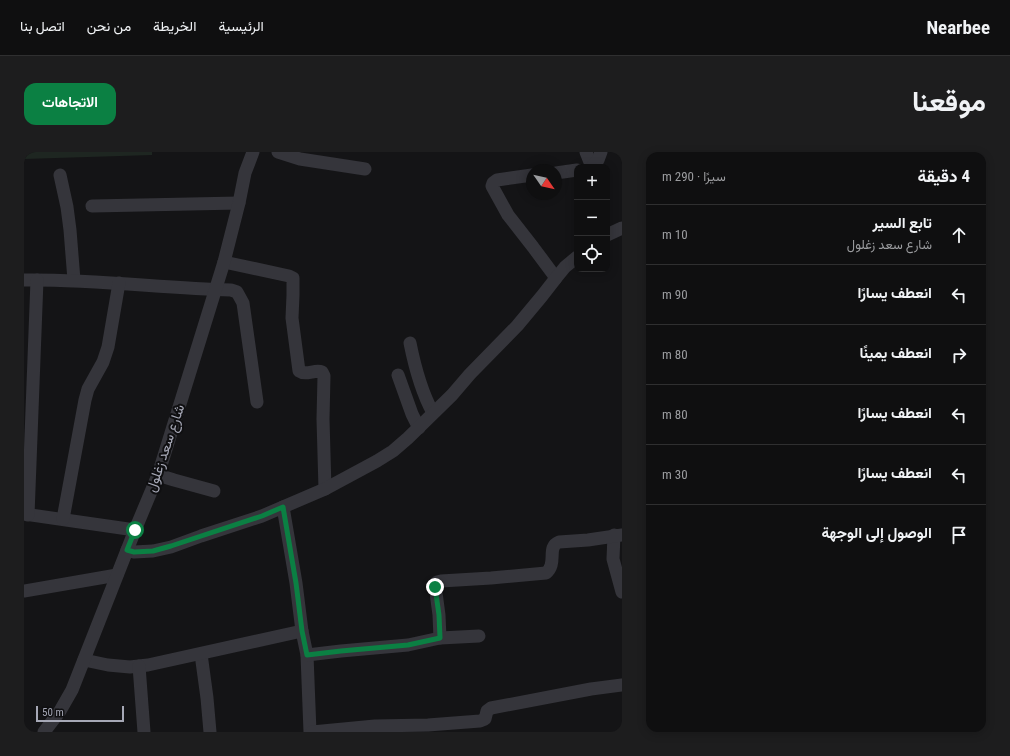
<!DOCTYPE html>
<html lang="ar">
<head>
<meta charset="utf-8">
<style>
	:root { --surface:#0f0f10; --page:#1d1d1e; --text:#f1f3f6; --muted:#9b9c9f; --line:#2f2f30; --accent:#0b8043 }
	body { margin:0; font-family:"Roboto Condensed",Vazirmatn,sans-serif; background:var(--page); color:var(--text); direction:rtl }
	.controls { position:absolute; right:12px; top:12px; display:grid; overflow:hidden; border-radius:8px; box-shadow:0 2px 10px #0003 }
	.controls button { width:36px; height:36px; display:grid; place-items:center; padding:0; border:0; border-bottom:1px solid var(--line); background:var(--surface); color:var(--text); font:20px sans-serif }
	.compass { position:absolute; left:502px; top:12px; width:36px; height:36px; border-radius:50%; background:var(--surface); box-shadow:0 2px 10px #0003; rotate:124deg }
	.scale { position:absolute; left:12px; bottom:10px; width:88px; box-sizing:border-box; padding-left:4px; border:2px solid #a6a8b6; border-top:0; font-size:11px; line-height:14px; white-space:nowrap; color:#a6a8b6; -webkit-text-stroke:3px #0f0f11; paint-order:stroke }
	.stop { position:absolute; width:12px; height:12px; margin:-9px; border:3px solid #0b8043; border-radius:50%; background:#fff }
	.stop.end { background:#0b8043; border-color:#fff; box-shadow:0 1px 4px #0008 }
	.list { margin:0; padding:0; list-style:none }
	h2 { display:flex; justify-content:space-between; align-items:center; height:52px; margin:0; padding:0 16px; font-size:17px }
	h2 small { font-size:13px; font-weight:400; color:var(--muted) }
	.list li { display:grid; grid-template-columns:26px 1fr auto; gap:12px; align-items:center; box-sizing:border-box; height:60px; padding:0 16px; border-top:1px solid var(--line) }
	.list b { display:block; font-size:15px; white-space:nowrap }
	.list p { margin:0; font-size:13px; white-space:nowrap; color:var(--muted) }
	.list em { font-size:13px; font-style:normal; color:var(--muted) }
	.icon { flex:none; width:22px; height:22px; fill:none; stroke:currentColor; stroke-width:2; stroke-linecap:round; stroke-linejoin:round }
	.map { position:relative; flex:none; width:598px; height:580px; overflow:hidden; direction:ltr; border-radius:12px }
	header { display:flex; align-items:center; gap:24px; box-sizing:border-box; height:56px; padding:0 20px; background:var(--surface); border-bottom:1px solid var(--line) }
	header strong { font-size:19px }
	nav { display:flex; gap:22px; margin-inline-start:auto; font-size:14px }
	.intro { display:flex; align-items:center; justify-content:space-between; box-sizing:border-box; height:96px; padding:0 24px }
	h1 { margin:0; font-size:28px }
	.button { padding:10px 18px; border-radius:12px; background:var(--accent); color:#fff; font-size:14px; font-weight:700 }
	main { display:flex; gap:24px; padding:0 24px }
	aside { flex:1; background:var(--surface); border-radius:12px; box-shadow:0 2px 10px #0003 }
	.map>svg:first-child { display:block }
</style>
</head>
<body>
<header>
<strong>Nearbee</strong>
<nav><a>الرئيسية</a><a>الخريطة</a><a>من نحن</a><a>اتصل بنا</a></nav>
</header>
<div class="intro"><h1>موقعنا</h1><a class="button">الاتجاهات</a></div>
<main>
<aside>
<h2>4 دقيقة<small>سيرًا · 290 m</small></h2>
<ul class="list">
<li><svg class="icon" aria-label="ahead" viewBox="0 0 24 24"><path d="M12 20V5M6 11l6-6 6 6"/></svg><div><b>تابع السير</b><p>شارع سعد زغلول</p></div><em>10 m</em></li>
<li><svg class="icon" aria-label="left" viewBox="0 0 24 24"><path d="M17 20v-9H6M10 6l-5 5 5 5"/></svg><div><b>انعطف يسارًا</b></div><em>90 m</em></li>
<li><svg class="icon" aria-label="right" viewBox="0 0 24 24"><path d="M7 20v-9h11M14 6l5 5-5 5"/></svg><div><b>انعطف يمينًا</b></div><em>80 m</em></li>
<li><svg class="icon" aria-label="left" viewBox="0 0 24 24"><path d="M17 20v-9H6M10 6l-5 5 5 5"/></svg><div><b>انعطف يسارًا</b></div><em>80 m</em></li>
<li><svg class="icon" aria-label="left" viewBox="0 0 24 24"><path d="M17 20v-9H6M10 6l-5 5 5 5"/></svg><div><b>انعطف يسارًا</b></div><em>30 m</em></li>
<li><svg class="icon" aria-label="arrive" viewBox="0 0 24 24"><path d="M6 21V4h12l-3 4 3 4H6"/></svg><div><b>الوصول إلى الوجهة</b></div></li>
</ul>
</aside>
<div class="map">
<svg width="598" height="580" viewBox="0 0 598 580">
	<rect width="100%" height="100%" fill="#141416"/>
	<!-- green -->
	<polygon fill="#1e2621" points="0,0 128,0 128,3 0,7"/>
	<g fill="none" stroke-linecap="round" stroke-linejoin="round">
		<!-- minor -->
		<g stroke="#35353b" stroke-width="13">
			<polyline points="254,0 276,7 341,17"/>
			<polyline points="562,0 568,15"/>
			<polyline points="568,15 574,8 577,0"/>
			<polyline points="532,21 553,18"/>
			<polyline points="36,23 43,55 46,78 50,128"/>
			<polyline points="508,23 473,28 469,31 468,34 484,63 509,95 532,126"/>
			<polyline points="68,54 215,51"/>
			<polyline points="583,83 598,76"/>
			<path d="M200,110L265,124L269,126V143L268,166L275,219C282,224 291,217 298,220L300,224L299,267L301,337"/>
			<path d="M0,128C69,127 138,136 207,138L213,140L219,151L233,250"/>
			<path d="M386,191C391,216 397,239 409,261"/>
			<polyline points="374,223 388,262 395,276"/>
			<polyline points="134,323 150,328 190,339"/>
			<polyline points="259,355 272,431 278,479 283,503 286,580"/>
			<polyline points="0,362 111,378"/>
			<polyline points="4,363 13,128"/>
			<polyline points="39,367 61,248 64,237 79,210 84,195 95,131"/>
			<polyline points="590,383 589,407 598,440"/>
			<polyline points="103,398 110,400 129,399 147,395 177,384 238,364 301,337 353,309 369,299 384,286 428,243 446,222 493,174 518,144 532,126 541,115 553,105"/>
			<polyline points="0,439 93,423"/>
			<path d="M416,486L415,463L411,433L413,430L417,429L467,426L522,421C534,411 522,395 535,390L564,388L598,383"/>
			<polyline points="177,502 183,546 186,580"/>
			<polyline points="283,503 317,499 384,493 416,486 455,484"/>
			<polyline points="60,508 84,513 106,515 124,513 278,479"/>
			<polyline points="115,514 120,580"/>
			<polyline points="20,580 36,559 48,538 111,378 134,323 200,110 215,51 221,21 229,0"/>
			<polyline points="288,580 351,574 404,573 456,569 461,567 463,559 467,556 567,537 598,533"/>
		</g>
	</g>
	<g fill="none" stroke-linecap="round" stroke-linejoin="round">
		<!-- route -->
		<polyline stroke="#0b8043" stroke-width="5" points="111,378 103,398 110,400 129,399 147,394 238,364 259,355 272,431 278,479 283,503 317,499 384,493 416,486 415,463 411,435"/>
	</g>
	<g text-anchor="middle" stroke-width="4" stroke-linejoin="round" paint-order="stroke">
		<!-- street labels -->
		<g font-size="14" fill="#a6a8b6" stroke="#0f0f11">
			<text transform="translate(141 296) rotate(-71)" y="5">شارع سعد زغلول</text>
		</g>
	</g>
</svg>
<div class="controls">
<button>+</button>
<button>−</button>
<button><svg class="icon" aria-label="locate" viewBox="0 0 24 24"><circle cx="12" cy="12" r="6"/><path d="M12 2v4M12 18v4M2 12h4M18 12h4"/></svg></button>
</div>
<svg class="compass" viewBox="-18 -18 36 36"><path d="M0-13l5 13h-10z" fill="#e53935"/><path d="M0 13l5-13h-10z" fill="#9b9c9f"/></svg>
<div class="scale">50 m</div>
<div class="stop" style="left:111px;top:378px"></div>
<div class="stop end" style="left:411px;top:435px"></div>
</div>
</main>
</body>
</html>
